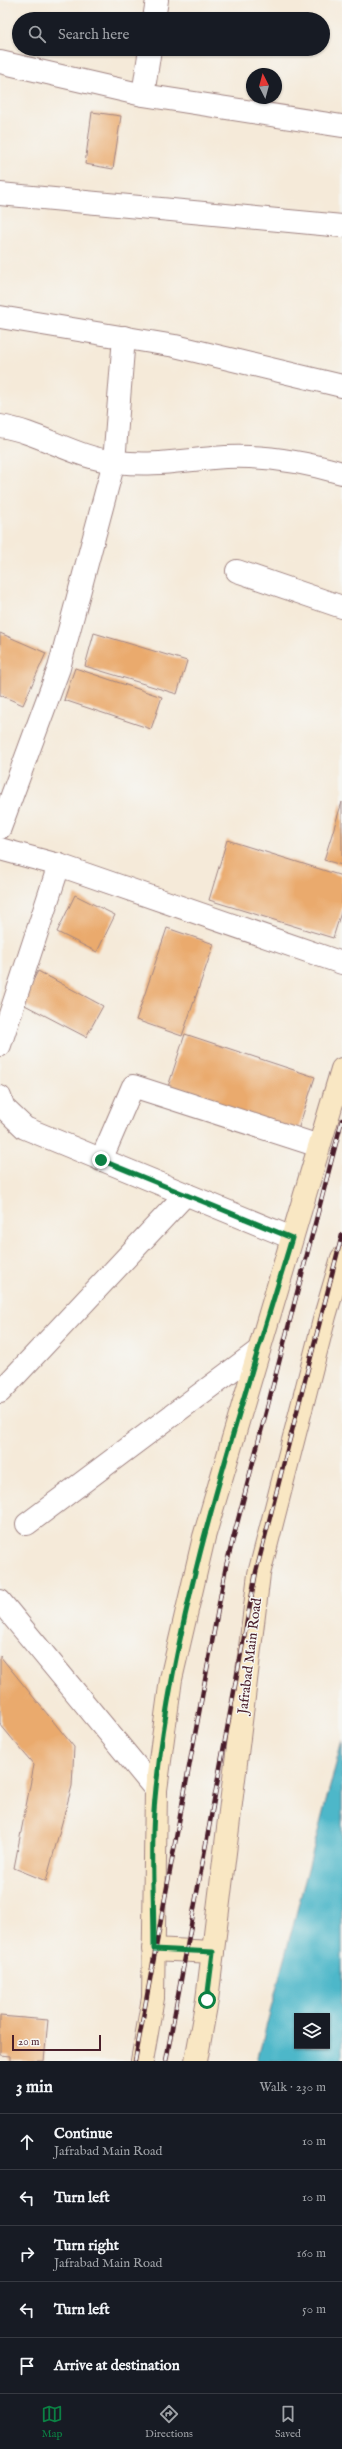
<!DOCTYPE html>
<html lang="en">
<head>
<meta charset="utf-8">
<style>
	:root { --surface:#171b24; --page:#20242c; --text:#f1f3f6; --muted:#9ea1a6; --line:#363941; --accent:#0b8043 }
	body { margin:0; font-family:"IM FELL English",serif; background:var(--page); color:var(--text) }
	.controls { position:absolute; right:12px; bottom:12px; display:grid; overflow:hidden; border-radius:0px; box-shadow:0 1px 3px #0004 }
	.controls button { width:36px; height:36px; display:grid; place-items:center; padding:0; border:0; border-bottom:1px solid var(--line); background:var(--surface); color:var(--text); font:20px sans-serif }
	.compass { position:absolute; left:246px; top:68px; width:36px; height:36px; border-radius:50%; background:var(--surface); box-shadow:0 1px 3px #0004; rotate:354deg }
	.scale { position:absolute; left:12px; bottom:10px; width:89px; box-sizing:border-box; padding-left:4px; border:2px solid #4a1f2b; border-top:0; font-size:11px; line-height:14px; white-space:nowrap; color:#4a1f2b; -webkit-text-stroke:3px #f6f6f2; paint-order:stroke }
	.stop { position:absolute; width:12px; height:12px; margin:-9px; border:3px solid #0b8043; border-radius:50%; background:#fff }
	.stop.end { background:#0b8043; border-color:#fff; box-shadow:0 1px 4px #0008 }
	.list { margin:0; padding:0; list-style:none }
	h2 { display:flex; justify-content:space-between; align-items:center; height:52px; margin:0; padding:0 16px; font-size:17px }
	h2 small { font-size:13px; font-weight:400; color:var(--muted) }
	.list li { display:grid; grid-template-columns:26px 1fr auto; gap:12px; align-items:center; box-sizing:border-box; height:56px; padding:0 16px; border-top:1px solid var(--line) }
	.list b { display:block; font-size:15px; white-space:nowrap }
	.list p { margin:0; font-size:13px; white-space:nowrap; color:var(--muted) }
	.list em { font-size:13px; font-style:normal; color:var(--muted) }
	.icon { flex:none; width:22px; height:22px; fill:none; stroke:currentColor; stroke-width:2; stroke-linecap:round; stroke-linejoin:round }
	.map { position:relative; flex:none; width:342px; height:2061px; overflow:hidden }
	.search { position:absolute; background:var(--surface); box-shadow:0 1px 3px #0004; left:12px; right:12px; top:12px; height:44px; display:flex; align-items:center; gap:10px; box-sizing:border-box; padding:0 14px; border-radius:22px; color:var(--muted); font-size:15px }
	.sheet { height:332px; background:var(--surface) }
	nav { display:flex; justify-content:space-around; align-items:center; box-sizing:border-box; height:56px; border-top:1px solid var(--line); background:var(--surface); font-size:11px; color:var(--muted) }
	nav a { display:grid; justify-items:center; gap:2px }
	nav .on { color:var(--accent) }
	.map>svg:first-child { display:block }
</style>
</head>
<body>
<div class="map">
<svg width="342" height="2061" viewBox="0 0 342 2061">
	<rect width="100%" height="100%" fill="#f6f6f2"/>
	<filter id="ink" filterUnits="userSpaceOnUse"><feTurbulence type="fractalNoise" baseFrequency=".025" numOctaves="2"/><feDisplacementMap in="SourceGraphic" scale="8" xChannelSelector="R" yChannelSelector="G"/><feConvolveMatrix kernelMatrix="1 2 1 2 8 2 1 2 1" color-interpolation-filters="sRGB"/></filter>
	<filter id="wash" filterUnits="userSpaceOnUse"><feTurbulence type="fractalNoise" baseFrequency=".012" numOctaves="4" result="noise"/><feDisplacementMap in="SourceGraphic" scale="16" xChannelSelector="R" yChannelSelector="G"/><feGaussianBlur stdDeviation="0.9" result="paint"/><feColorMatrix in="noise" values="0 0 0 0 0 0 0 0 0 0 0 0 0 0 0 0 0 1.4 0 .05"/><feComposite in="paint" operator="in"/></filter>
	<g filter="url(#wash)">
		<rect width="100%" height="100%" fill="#f5ead9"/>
		<!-- water -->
		<path fill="#4db7c9" stroke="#4c6b7a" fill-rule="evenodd" d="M342,1741V2061H257ZM297,2016H327V2046H297Z"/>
		<g id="blocks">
			<!-- building -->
			<g fill="#eaaa6d">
				<polygon points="92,112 121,116 113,169 85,164"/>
				<polygon points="0,633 46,653 23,705 0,695"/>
				<polygon points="94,633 187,661 177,694 85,666"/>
				<polygon points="75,668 162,697 151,729 64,700"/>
				<polygon points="342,802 342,865 324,860"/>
				<polygon points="227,840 342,876 342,909 333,938 209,900"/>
				<polygon points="75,895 115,915 97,952 57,932"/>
				<polygon points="167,928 214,944 182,1036 136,1020"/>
				<polygon points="38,971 103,1006 86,1037 21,1003"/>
				<polygon points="185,1034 315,1077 297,1133 167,1090"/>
				<polygon points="0,1656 74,1747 72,1786 46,1881 14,1868 34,1765 0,1724"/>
				<polygon points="0,2016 48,2020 44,2061 10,2061 10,2056 0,2055"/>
			</g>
		</g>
	</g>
	<g filter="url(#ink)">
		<use href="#blocks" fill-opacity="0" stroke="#a08482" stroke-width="1"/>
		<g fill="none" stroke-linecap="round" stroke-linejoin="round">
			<!-- street casing -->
			<g stroke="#a08482" stroke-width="24">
				<g id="street">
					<polyline points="154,19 157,0"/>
					<polyline points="0,62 143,95 342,126"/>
					<polyline points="143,95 150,49"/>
					<polyline points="0,194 342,226"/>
					<polyline points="0,317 175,346 342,386"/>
					<path d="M0,426C40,432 75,458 116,462C154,466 176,461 213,458C256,454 301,461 342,473"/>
					<polyline points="237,571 342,607"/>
					<polyline points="0,828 59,668 114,462 124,337"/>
					<polyline points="0,849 59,865 342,963"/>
					<polyline points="0,1045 59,865"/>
					<polyline points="0,1097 4,1108 25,1128 292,1238"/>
					<polyline points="101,1160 133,1086 319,1146"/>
					<polyline points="0,1392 186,1194"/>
					<polyline points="27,1524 259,1350"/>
					<polyline points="0,1601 156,1790"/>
				</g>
			</g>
			<!-- secondary casing -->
			<g stroke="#a08482" stroke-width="24">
				<g id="secondary">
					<polyline points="153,1949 213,1952"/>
					<polyline points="142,2061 153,1998 156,1790 171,1679 204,1537 342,1069"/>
					<polyline points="196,2061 207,2000 259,1574 325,1316 342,1258"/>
				</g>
			</g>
			<!-- street -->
			<use href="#street" stroke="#fff" stroke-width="22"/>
			<!-- secondary -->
			<use href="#secondary" stroke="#f9e7c3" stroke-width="22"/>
			<!-- rail casing -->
			<g stroke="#4a1f2b" stroke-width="4.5">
				<g id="rail">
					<polyline points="135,2061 226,1566 342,1120"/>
					<polyline points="166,2061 256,1572 342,1235"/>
				</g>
			</g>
			<!-- rail -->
			<use href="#rail" stroke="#f6f6f2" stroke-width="3" stroke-dasharray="9" stroke-linecap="butt"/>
		</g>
	</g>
	<g fill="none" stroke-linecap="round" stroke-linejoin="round" filter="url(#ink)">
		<!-- route -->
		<path stroke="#0b8043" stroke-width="5" d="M101,1160L292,1238C238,1419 176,1600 156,1788C150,1841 154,1896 154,1949L213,1952L207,2000"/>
	</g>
	<g text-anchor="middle" stroke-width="3" stroke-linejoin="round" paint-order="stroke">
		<!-- street labels -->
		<g font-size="14" fill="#4a1f2b" stroke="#f6f6f2">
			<text transform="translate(249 1656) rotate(-83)" y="5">Jafrabad Main Road</text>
		</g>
	</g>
</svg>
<div class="controls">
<button><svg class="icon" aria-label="layers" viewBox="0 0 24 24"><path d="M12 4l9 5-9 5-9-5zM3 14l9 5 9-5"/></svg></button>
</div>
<svg class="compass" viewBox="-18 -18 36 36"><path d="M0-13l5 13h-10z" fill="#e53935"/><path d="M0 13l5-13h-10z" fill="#9ea1a6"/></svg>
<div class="scale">20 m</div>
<div class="stop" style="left:207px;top:2000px"></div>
<div class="stop end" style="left:101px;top:1160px"></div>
<div class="search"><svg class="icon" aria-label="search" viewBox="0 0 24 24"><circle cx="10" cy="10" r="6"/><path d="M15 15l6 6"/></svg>Search here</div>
</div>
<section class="sheet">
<h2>3 min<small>Walk · 230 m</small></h2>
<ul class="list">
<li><svg class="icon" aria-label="ahead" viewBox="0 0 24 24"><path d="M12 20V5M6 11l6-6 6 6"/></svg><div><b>Continue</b><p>Jafrabad Main Road</p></div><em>10 m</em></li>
<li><svg class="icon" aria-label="left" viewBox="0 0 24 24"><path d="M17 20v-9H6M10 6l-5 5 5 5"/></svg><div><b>Turn left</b></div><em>10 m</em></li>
<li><svg class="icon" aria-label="right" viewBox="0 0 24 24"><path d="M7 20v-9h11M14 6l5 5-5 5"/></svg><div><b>Turn right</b><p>Jafrabad Main Road</p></div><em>160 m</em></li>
<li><svg class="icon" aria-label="left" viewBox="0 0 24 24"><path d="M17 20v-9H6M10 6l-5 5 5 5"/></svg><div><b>Turn left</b></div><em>50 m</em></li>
<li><svg class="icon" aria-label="arrive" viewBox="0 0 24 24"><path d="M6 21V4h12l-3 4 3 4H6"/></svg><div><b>Arrive at destination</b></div></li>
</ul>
</section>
<nav>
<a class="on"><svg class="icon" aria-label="map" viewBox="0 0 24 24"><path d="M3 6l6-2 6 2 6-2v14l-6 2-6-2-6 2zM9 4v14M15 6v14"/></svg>Map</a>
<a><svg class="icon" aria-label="directions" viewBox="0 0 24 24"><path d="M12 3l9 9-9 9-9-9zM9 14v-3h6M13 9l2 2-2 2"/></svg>Directions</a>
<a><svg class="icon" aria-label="saved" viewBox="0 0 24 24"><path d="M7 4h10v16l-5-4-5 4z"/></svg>Saved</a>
</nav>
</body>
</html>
